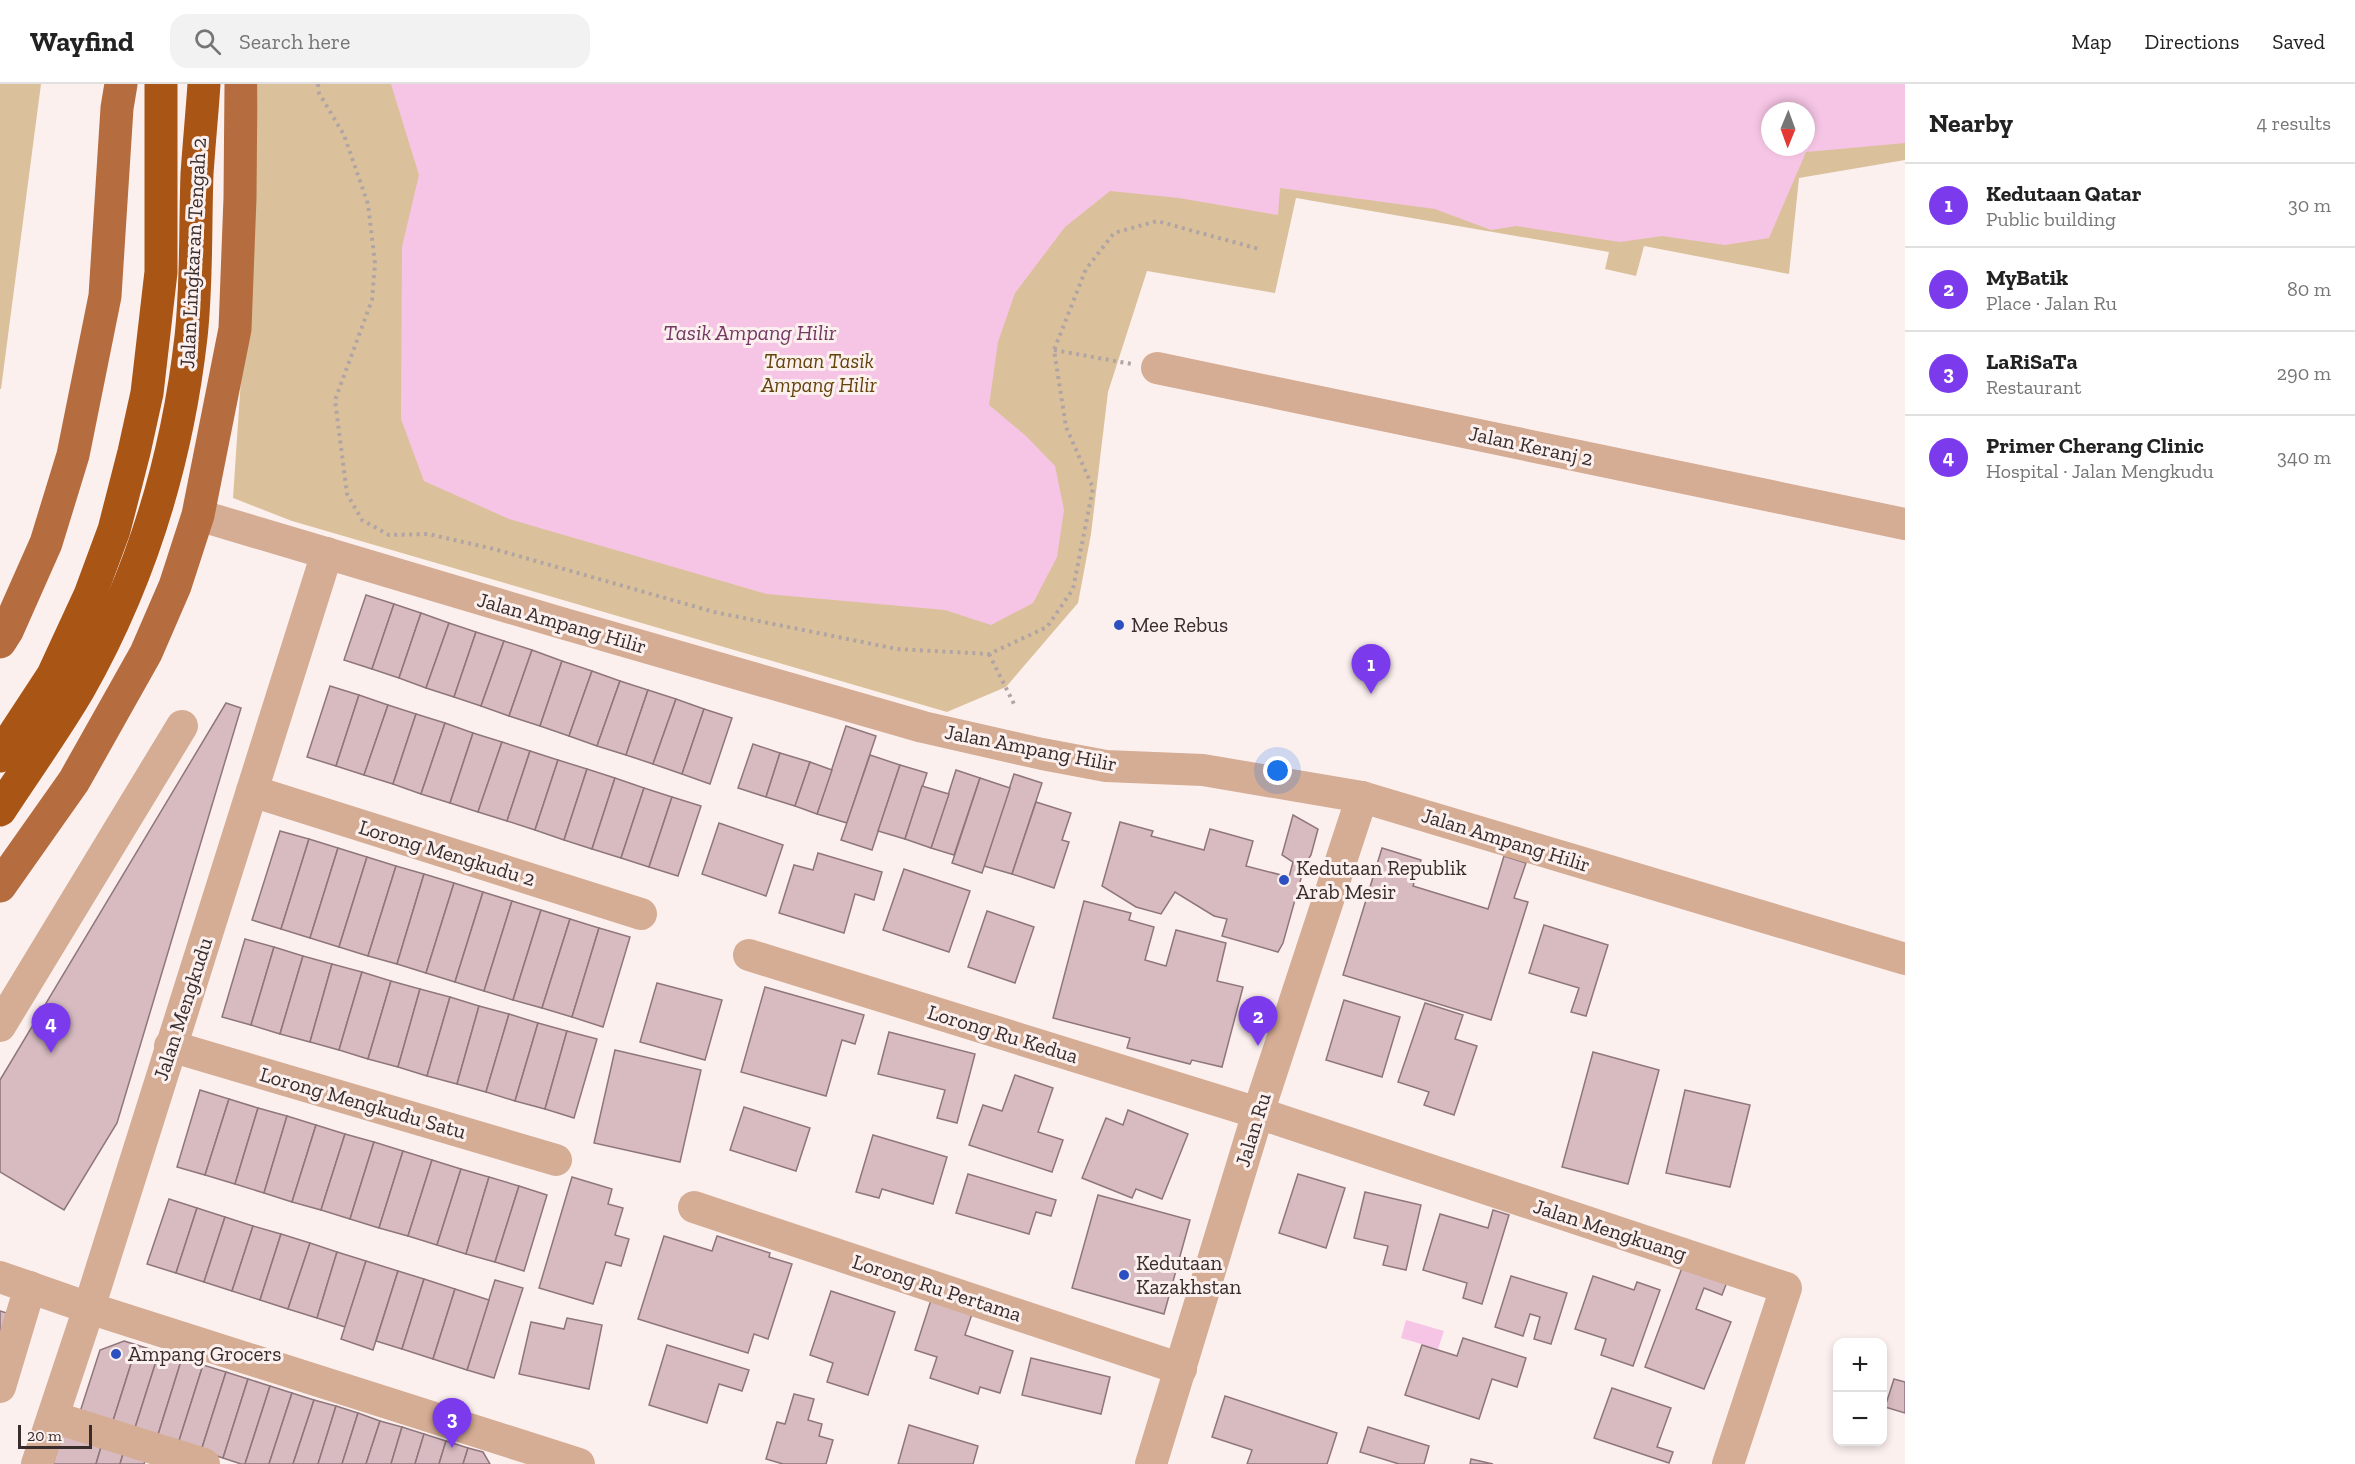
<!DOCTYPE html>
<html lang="en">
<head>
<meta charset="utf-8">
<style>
	:root { --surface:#fff; --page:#f2f2f2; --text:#222; --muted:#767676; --line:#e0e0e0; --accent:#7c3aed }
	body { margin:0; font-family:"Zilla Slab",serif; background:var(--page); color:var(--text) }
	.controls { position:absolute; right:18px; bottom:18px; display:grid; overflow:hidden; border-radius:12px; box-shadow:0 3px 9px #0003 }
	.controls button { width:54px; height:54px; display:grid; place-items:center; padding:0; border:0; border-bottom:2px solid var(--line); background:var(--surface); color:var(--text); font:30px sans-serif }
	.compass { position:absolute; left:1761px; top:18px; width:54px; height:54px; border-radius:50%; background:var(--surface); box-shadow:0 3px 9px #0003; rotate:181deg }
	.scale { position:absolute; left:18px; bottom:15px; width:74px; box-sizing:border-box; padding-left:6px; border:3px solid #382d2c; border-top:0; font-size:16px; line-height:21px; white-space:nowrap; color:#382d2c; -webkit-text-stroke:4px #fcf0ef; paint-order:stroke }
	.you { position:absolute; left:1278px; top:687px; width:21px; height:21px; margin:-15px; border:4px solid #fff; border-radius:50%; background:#1a73e8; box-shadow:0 0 0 9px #1a73e833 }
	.badge { display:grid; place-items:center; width:39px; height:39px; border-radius:50%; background:var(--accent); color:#fff; font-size:20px; font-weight:700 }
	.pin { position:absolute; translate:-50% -50px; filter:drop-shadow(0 2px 3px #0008) }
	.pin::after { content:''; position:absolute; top:32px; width:21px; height:18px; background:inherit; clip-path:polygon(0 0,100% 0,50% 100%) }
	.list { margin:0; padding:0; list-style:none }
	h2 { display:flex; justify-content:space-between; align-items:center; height:78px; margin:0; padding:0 24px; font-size:26px }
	h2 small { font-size:20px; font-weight:400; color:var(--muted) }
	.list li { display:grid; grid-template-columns:39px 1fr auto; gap:18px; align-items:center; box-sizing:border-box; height:84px; padding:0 24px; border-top:2px solid var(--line) }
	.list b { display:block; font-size:22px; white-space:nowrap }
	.list p { margin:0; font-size:20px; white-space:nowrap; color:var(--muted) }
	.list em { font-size:20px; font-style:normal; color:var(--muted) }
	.icon { flex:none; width:33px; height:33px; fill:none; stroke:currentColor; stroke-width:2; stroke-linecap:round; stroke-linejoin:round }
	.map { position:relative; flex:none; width:1905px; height:1380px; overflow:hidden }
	header { display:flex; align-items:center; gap:36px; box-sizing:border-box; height:84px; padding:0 30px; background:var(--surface); border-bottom:2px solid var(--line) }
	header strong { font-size:28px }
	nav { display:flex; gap:33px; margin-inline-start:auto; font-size:21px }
	.search { width:420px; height:54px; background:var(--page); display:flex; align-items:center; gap:15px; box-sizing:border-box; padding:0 21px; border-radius:18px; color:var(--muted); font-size:22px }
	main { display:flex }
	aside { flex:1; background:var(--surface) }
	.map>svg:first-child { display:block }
</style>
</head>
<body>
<header>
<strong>Wayfind</strong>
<div class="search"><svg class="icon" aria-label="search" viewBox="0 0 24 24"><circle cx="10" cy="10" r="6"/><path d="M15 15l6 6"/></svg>Search here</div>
<nav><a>Map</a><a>Directions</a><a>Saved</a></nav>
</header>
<main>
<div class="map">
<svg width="1905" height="1380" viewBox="0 0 1905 1380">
	<rect width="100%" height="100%" fill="#fcf0ef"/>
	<!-- green -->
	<g fill="#dbc19b" fill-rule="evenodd">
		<polygon points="0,0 41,0 1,305 0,305"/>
		<path d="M258,0H1905V76L1799,94L1789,190L1644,162L1636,192L1605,185L1609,168L1296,114L1275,209L1147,187L1108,308L1091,450L1078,519L1006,603L947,628L292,437L233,414L253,115ZM1770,27H1806V63H1770Z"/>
	</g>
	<!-- water -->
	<g fill="#f6c5e5" fill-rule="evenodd">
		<path d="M391,0H1905V59L1806,68L1769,154L1725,161L1662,152L1620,158L1516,142L1491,146L1435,125L1280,104L1278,131L1179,114L1110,107L1065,143L1015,209L998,258L989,321L1026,352L1055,382L1064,426L1057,473L1033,519L991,541L945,526L767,510L509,435L424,397L401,335L402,163L419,91ZM1770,27H1806V63H1770Z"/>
		<polygon points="1406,1236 1444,1247 1438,1265 1401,1254"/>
	</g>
	<!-- building -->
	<g fill="#d7bbc1" stroke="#8f767b" stroke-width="1.5">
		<polygon points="366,511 394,520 372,585 344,576"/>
		<polygon points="394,520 421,529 399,594 372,585"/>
		<polygon points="421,529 449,539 426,604 399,594"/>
		<polygon points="449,539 476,548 454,613 426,604"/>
		<polygon points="476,548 504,557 481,622 454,613"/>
		<polygon points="504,557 532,566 509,632 481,622"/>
		<polygon points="532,566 562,577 540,642 509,632"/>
		<polygon points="562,577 592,587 569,652 540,642"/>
		<polygon points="592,587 620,597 597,662 569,652"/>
		<polygon points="620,597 648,606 626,671 597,662"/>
		<polygon points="330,602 359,611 336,682 307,673"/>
		<polygon points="648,606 676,615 653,680 626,671"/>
		<polygon points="359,611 388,621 364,691 336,682"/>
		<polygon points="676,615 704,625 682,690 653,680"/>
		<polygon points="226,619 241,624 117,1039 64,1126 0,1088 0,996"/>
		<polygon points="388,621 416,630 393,700 364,691"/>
		<polygon points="704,625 732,634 710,700 682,690"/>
		<polygon points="416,630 445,639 421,710 393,700"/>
		<polygon points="445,639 473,649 450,719 421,710"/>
		<polygon points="846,642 876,652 847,739 817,730"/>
		<polygon points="473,649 502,658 478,728 450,719"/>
		<polygon points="502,658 530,667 507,737 478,728"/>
		<polygon points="753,660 780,669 766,713 738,704"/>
		<polygon points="530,667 558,676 535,746 507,737"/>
		<polygon points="780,669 810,678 795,722 766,713"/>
		<polygon points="870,671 900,681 872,766 841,756"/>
		<polygon points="558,676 587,685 564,756 535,746"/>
		<polygon points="810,678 832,686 817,730 795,722"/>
		<polygon points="900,681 927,689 905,755 878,747"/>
		<polygon points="587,685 615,694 592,765 564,756"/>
		<polygon points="956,686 980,694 954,771 931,764"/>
		<polygon points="1014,690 1042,699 1012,790 984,782"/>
		<polygon points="615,694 644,704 621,774 592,765"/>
		<polygon points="980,694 1010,704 982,789 952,779"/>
		<polygon points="922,702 949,710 931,764 905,755"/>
		<polygon points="644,704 672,713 649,783 621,774"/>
		<polygon points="672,713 701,722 678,792 649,783"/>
		<polygon points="1036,718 1071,729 1062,756 1069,758 1054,804 1012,790"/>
		<polygon points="1293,731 1318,745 1311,771 1305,780 1283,859 1278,868 1222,852 1227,835 1214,832 1175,808 1161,830 1136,823 1102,802 1120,738 1153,747 1151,752 1204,766 1210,745 1253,757 1246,782 1289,793 1293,778 1282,771"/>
		<polygon points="719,739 783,761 766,812 702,790"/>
		<polygon points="280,747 309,755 281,845 252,836"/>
		<polygon points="309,755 338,764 310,854 281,845"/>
		<polygon points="338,764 367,773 339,863 310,854"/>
		<polygon points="1382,764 1421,776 1413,802 1488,825 1504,772 1526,779 1514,814 1528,818 1491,936 1343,891"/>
		<polygon points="818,769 882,788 874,816 855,810 844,849 779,829 794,781 813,786"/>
		<polygon points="367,773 396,782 368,872 339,863"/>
		<polygon points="396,782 424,790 397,880 368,872"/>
		<polygon points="904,785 970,807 949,868 883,846"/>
		<polygon points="424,790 454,799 426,889 397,880"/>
		<polygon points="454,799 483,808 455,898 426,889"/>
		<polygon points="483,808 512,817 484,907 455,898"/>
		<polygon points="512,817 541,826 513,916 484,907"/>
		<polygon points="1084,817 1131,829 1129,836 1154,843 1145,876 1166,882 1176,846 1226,859 1217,897 1243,903 1222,983 1192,976 1190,980 1127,964 1130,954 1053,934"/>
		<polygon points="541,826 570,835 542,924 513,916"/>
		<polygon points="987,827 1034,843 1015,899 968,883"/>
		<polygon points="570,835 599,844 572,933 542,924"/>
		<polygon points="1544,841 1608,861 1586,932 1571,928 1579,904 1529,889"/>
		<polygon points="599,844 630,853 603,943 572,933"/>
		<polygon points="245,855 274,863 251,941 222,933"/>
		<polygon points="274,863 303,872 280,950 251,941"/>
		<polygon points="303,872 332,880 310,958 280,950"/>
		<polygon points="332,880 362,888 339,966 310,958"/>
		<polygon points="362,888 391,897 368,975 339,966"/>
		<polygon points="391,897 420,905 398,983 368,975"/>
		<polygon points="657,899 722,916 705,976 640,958"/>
		<polygon points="765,903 864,931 855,960 842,956 826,1012 741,988"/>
		<polygon points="420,905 450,913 427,992 398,983"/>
		<polygon points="450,913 479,922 457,1000 427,992"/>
		<polygon points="1344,916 1400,933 1382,993 1326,976"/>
		<polygon points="1425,919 1463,931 1455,955 1477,962 1454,1031 1424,1021 1429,1008 1398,998"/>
		<polygon points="479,922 509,930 486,1008 457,1000"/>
		<polygon points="509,930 538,939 515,1017 486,1008"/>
		<polygon points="538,939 567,947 545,1025 515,1017"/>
		<polygon points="567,947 597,955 574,1034 545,1025"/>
		<polygon points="889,948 975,970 957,1039 937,1034 945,1006 878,990"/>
		<polygon points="615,966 701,986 680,1078 594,1059"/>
		<polygon points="1593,968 1659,986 1628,1100 1562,1083"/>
		<polygon points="1015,991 1053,1004 1038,1048 1063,1056 1052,1088 969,1061 983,1021 1002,1027"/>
		<polygon points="200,1006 229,1015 205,1091 177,1083"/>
		<polygon points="1685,1006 1750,1021 1730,1103 1666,1089"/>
		<polygon points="229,1015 258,1024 235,1100 205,1091"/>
		<polygon points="744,1023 810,1044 796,1087 730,1066"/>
		<polygon points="258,1024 287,1032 264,1109 235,1100"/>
		<polygon points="1128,1026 1188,1050 1162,1115 1136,1105 1132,1114 1082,1094 1106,1034 1123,1041"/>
		<polygon points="287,1032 316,1041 292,1118 264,1109"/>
		<polygon points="316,1041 345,1050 321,1126 292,1118"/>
		<polygon points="345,1050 374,1058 350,1135 321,1126"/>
		<polygon points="873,1051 947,1073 933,1120 882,1105 879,1114 856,1108"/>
		<polygon points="374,1058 403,1067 379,1144 350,1135"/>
		<polygon points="403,1067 432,1076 408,1152 379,1144"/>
		<polygon points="432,1076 461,1085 437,1161 408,1152"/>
		<polygon points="461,1085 489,1093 466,1170 437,1161"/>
		<polygon points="968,1090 1056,1116 1051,1132 1036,1128 1029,1150 956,1129"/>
		<polygon points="1298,1090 1345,1104 1326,1164 1279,1149"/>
		<polygon points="489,1093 519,1102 495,1178 466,1170"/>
		<polygon points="572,1093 612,1105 608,1120 623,1124 615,1151 629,1155 621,1182 606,1178 593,1220 539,1204"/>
		<polygon points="519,1102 547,1111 524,1187 495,1178"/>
		<polygon points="1365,1108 1421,1121 1406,1186 1383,1181 1388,1162 1354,1154"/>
		<polygon points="1098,1111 1190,1136 1164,1230 1072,1204"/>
		<polygon points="169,1115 197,1124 176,1189 147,1180"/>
		<polygon points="197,1124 225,1133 204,1198 176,1189"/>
		<polygon points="1493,1126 1509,1131 1482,1220 1463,1214 1467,1199 1423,1186 1440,1130 1488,1144"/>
		<polygon points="225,1133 253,1142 232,1207 204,1198"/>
		<polygon points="253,1142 281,1150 260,1216 232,1207"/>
		<polygon points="281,1150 310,1159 288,1225 260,1216"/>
		<polygon points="664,1152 712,1167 717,1152 770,1169 769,1173 792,1180 768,1255 754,1250 748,1269 638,1235"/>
		<polygon points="310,1159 337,1168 317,1234 288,1225"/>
		<polygon points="337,1168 366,1177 345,1243 317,1234"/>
		<polygon points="366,1177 398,1187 373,1266 341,1255"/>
		<polygon points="1683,1181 1727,1198 1722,1211 1704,1204 1696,1225 1731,1238 1704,1305 1645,1283"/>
		<polygon points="398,1187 424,1195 402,1265 376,1257"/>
		<polygon points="1511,1192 1567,1209 1551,1260 1534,1255 1540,1233 1530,1230 1523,1252 1495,1243"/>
		<polygon points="1593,1192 1634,1206 1637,1198 1660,1206 1633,1282 1601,1271 1606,1255 1575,1245"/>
		<polygon points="424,1195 455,1205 433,1275 402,1265"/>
		<polygon points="495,1196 523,1204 494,1294 467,1286"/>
		<polygon points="455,1205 489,1216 467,1286 433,1275"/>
		<polygon points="831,1207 895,1228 868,1311 827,1298 833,1279 810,1271"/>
		<polygon points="931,1216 972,1230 965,1251 1013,1267 1000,1309 980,1303 978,1310 930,1294 937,1273 915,1266"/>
		<polygon points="0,1227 10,1230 0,1263"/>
		<polygon points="567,1234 602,1241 589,1305 519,1290 531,1238 564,1245"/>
		<polygon points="1463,1254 1526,1274 1517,1303 1492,1295 1479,1335 1405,1311 1422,1261 1457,1272"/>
		<polygon points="124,1257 137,1261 112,1340 79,1331 100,1266"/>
		<polygon points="137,1261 159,1268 134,1347 112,1340"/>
		<polygon points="667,1261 749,1286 742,1307 719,1300 707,1339 649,1321"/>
		<polygon points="159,1268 182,1274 157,1354 134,1347"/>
		<polygon points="182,1274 203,1281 178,1360 157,1354"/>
		<polygon points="1031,1274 1110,1293 1101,1330 1022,1311"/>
		<polygon points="203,1281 226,1288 201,1367 178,1360"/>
		<polygon points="226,1288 248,1295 223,1374 201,1367"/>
		<polygon points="248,1295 270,1302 245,1380 241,1380 223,1374"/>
		<polygon points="1894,1295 1905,1298 1905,1329 1885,1323"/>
		<polygon points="270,1302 292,1309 269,1380 245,1380"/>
		<polygon points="1612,1304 1671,1324 1657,1363 1673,1368 1669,1379 1594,1354"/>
		<polygon points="292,1309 314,1316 293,1380 269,1380"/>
		<polygon points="794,1310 814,1315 808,1336 822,1340 819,1352 833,1356 826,1380 783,1380 766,1375 777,1338 785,1340"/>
		<polygon points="1225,1312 1337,1349 1327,1380 1247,1380 1252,1366 1212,1353"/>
		<polygon points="314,1316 336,1322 318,1380 293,1380"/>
		<polygon points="336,1322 358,1329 342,1380 318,1380"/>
		<polygon points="358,1329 380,1337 366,1380 342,1380"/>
		<polygon points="380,1337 402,1343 391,1380 366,1380"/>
		<polygon points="65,1340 104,1353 96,1380 53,1380"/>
		<polygon points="909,1341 978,1362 973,1380 898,1380"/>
		<polygon points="402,1343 424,1350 415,1380 391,1380"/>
		<polygon points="1368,1343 1429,1362 1424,1380 1399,1380 1360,1368"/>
		<polygon points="424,1350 446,1357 439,1380 415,1380"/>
		<polygon points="104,1353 126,1360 120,1380 96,1380"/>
		<polygon points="446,1357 468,1364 463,1380 439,1380"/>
		<polygon points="126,1360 149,1367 144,1380 120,1380"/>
		<polygon points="468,1364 483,1368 490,1380 463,1380"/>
		<polygon points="1471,1375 1493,1380 1470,1380"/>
	</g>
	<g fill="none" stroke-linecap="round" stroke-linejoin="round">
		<!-- path -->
		<g stroke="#b1a5a4" stroke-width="4" stroke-dasharray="3 4.5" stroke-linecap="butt">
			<polyline points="318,0 319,9 344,51 368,120 375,179 372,216 335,316 347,410 362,436 389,451 428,450 494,465 714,528 897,565 989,570 1047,543 1073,505 1093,404 1066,343 1054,266 1086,185 1114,149 1157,137 1259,165"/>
			<polyline points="1054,266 1132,280"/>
			<polyline points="989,570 1014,620"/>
		</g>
		<!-- minor -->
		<g stroke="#d5ac94" stroke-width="32">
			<polyline points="1157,284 1905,440"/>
			<polyline points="198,431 558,538 923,643 1042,670 1106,682 1203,686 1362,713 1905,875"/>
			<polyline points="252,707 641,830"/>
			<polyline points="749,871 1258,1029 1786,1204 1728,1380"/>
			<polyline points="0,942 182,642"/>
			<polyline points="170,962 556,1076"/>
			<polyline points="694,1123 1181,1285"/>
			<polyline points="0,1193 89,1224 579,1380"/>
			<polyline points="0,1303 30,1203"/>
			<polyline points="53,1333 204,1380"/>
			<polyline points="37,1380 89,1224 327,469"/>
			<polyline points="1151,1380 1258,1029 1362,713"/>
		</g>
		<!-- major -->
		<g stroke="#b56d3f" stroke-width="33">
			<polyline points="0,558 7,547 46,459 73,371 105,212 117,24 121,0"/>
			<polyline points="0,802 74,697 146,569 175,502 198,431 235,245 240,114 241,0"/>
		</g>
		<!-- highway -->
		<g stroke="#a85515" stroke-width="33">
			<polyline points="0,672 53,591 90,511 114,446 134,368 147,309 161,188 161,0"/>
			<path d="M0,726C26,686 55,646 79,605C140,497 177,376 191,253C197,199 195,145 197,90C199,60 202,30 204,0"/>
		</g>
	</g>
	<!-- markers -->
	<g fill="#2c50bf" stroke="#fcf0ef" stroke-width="2">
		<circle cx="1119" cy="541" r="6"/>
		<circle cx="1284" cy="796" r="6"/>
		<circle cx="1124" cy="1191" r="6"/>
		<circle cx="116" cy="1270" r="6"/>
	</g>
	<g text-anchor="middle" stroke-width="6" stroke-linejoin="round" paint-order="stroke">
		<!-- street labels -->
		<g font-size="21" fill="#382d2c" stroke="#fcf0ef">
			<text transform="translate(193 169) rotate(-87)" y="7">Jalan Lingkaran Tengah 2</text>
			<text transform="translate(1531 362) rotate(12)" y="7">Jalan Keranj 2</text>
			<text transform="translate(562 539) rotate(16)" y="7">Jalan Ampang Hilir</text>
			<text transform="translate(1031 664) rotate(11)" y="7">Jalan Ampang Hilir</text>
			<text transform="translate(1506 756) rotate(17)" y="7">Jalan Ampang Hilir</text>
			<text transform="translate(447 769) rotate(17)" y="7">Lorong Mengkudu 2</text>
			<text transform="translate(183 925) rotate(-72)" y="7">Jalan Mengkudu</text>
			<text transform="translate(1003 950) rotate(17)" y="7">Lorong Ru Kedua</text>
			<text transform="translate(363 1019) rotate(16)" y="7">Lorong Mengkudu Satu</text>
			<text transform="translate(1253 1046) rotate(-73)" y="7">Jalan Ru</text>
			<text transform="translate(1610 1146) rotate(18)" y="7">Jalan Mengkuang</text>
			<text transform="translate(937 1204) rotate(18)" y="7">Lorong Ru Pertama</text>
		</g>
		<!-- park labels -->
		<g font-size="21" font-style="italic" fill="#63440c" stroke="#fcf0ef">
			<text x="819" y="284">Taman Tasik<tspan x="819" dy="24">Ampang Hilir</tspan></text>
		</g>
		<!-- poi labels -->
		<g font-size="21" fill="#382d2c" stroke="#fcf0ef" text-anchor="start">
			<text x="1131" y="548">Mee Rebus</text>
			<text x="1296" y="791">Kedutaan Republik<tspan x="1296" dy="24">Arab Mesir</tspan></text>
			<text x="1136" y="1186">Kedutaan<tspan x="1136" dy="24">Kazakhstan</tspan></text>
			<text x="128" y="1277">Ampang Grocers</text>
		</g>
		<!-- water labels -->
		<g font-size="22" font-style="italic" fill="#743963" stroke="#fcf0ef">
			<text x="750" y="256">Tasik Ampang Hilir</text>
		</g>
	</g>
</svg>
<div class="controls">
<button>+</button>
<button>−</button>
</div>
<svg class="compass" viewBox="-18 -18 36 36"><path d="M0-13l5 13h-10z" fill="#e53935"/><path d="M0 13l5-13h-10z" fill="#767676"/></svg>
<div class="scale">20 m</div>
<div class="you"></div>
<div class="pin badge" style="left:1371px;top:610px">1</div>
<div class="pin badge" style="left:1258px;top:962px">2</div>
<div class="pin badge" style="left:452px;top:1364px">3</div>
<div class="pin badge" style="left:51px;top:969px">4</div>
</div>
<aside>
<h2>Nearby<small>4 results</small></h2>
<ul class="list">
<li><span class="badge">1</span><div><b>Kedutaan Qatar</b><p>Public building</p></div><em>30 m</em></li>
<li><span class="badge">2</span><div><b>MyBatik</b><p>Place · Jalan Ru</p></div><em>80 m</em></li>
<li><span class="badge">3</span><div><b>LaRiSaTa</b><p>Restaurant</p></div><em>290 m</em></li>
<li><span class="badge">4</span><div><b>Primer Cherang Clinic</b><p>Hospital · Jalan Mengkudu</p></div><em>340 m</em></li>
</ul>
</aside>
</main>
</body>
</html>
